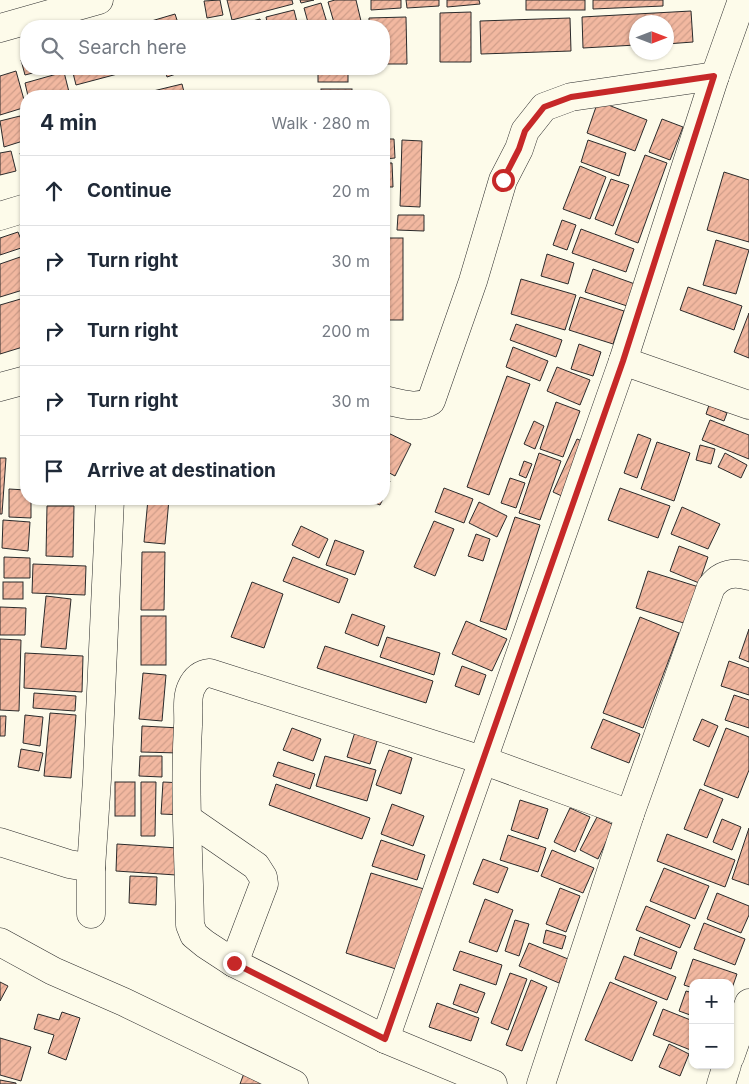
<!DOCTYPE html>
<html lang="en">
<head>
<meta charset="utf-8">
<style>
	:root { --surface:#fff; --page:#f6f6f7; --text:#1f2937; --muted:#747a83; --line:#e0e1e3 }
	body { margin:0; font-family:Inter,sans-serif; background:var(--page); color:var(--text) }
	.controls { position:absolute; right:15px; bottom:15px; display:grid; overflow:hidden; border-radius:10px; box-shadow:0 1px 4px #0004 }
	.controls button { width:45px; height:45px; display:grid; place-items:center; padding:0; border:0; border-bottom:1px solid var(--line); background:var(--surface); color:var(--text); font:25px sans-serif }
	.compass { position:absolute; left:629px; top:15px; width:45px; height:45px; border-radius:50%; background:var(--surface); box-shadow:0 1px 4px #0004; rotate:90deg }
	.stop { position:absolute; width:15px; height:15px; margin:-11px; border:4px solid #c62828; border-radius:50%; background:#fff }
	.stop.end { background:#c62828; border-color:#fff; box-shadow:0 1px 5px #0008 }
	.list { margin:0; padding:0; list-style:none }
	h2 { display:flex; justify-content:space-between; align-items:center; height:65px; margin:0; padding:0 20px; font-size:21px }
	h2 small { font-size:16px; font-weight:400; color:var(--muted) }
	.list li { display:grid; grid-template-columns:32px 1fr auto; gap:15px; align-items:center; box-sizing:border-box; height:70px; padding:0 20px; border-top:1px solid var(--line) }
	.list b { display:block; font-size:19px; white-space:nowrap }
	.list em { font-size:16px; font-style:normal; color:var(--muted) }
	.icon { flex:none; width:28px; height:28px; fill:none; stroke:currentColor; stroke-width:2; stroke-linecap:round; stroke-linejoin:round }
	.map { position:relative; flex:none; width:749px; height:1084px; overflow:hidden }
	.search { position:absolute; background:var(--surface); box-shadow:0 1px 4px #0004; left:20px; top:20px; width:370px; height:55px; display:flex; align-items:center; gap:12px; box-sizing:border-box; padding:0 18px; border-radius:20px; color:var(--muted); font-size:19px }
	.panel { position:absolute; background:var(--surface); box-shadow:0 1px 4px #0004; left:20px; top:90px; width:370px; height:415px; border-radius:20px }
	.map>svg:first-child { display:block }
</style>
</head>
<body>
<div class="map">
<svg width="749" height="1084" viewBox="0 0 749 1084">
	<defs>
		<pattern id="building-hatch" width="6" height="6" patternUnits="userSpaceOnUse" patternTransform="scale(1.25)"><rect width="6" height="6" fill="#f2b8a0"/><path d="M-1 1l2-2M0 6l6-6M5 7l2-2" fill="none" stroke="#d09e8a"/></pattern>
	</defs>
	<rect width="100%" height="100%" fill="#fdfbea"/>
	<!-- building -->
	<g fill="url(#building-hatch)" stroke="#2b2b2b">
		<polygon points="220,0 223,15 207,18 204,1"/>
		<polygon points="227,0 292,0 293,4 232,20"/>
		<polygon points="300,0 314,0 301,3"/>
		<polygon points="335,0 356,0 361,21 335,26 328,2"/>
		<polygon points="371,0 401,0 401,8 371,10"/>
		<polygon points="406,0 439,0 439,6 407,8"/>
		<polygon points="447,0 479,0 480,4 447,7"/>
		<rect x="526" y="0" width="59" height="10"/>
		<polygon points="593,0 663,0 663,6 593,9"/>
		<polygon points="321,3 328,26 309,26 304,8"/>
		<polygon points="294,10 298,26 268,26 266,17"/>
		<polygon points="691,11 693,42 666,44 666,22 636,22 636,45 583,48 582,17"/>
		<polygon points="471,12 471,62 440,62 440,13"/>
		<polygon points="175,14 179,26 149,26 148,22"/>
		<polygon points="406,17 407,64 384,64 384,26 369,26 369,18"/>
		<polygon points="570,18 571,51 481,54 480,21"/>
		<polygon points="260,19 262,26 234,26"/>
		<polygon points="223,21 225,26 205,26"/>
		<polygon points="26,59 26,69 48,69 25,75 21,60"/>
		<polygon points="72,69 124,69 125,72 76,85"/>
		<polygon points="165,69 191,69 167,77"/>
		<rect x="318" y="69" width="30" height="13"/>
		<polygon points="16,71 26,107 0,115 0,76"/>
		<polygon points="64,72 70,96 28,96 25,83"/>
		<polygon points="182,84 185,96 150,96 149,92"/>
		<rect x="321" y="89" width="31" height="7"/>
		<polygon points="598,101 647,120 635,151 587,133"/>
		<polygon points="20,116 26,140 4,147 0,121"/>
		<polygon points="662,119 683,127 670,160 649,152"/>
		<polygon points="384,139 394,139 395,158 384,159"/>
		<polygon points="402,140 422,141 420,207 400,206"/>
		<polygon points="588,140 626,153 619,176 581,162"/>
		<polygon points="11,151 16,171 0,175 0,153"/>
		<polygon points="26,151 26,169 24,169 20,153"/>
		<polygon points="645,155 667,163 638,243 615,234"/>
		<polygon points="384,163 392,163 393,187 384,187"/>
		<polygon points="580,166 606,177 590,219 563,209"/>
		<polygon points="724,172 749,180 749,242 707,230"/>
		<polygon points="611,179 629,185 613,226 595,219"/>
		<rect x="384" y="192" width="5" height="39"/>
		<polygon points="398,215 424,215 424,231 397,230"/>
		<polygon points="562,220 576,225 567,250 553,245"/>
		<polygon points="581,229 634,249 626,272 572,253"/>
		<polygon points="18,232 24,247 0,255 0,238"/>
		<rect x="384" y="238" width="19" height="82"/>
		<polygon points="716,240 749,250 736,294 703,285"/>
		<polygon points="547,254 574,263 568,284 541,276"/>
		<polygon points="26,255 26,289 0,297 0,264"/>
		<polygon points="593,269 635,284 627,306 585,292"/>
		<polygon points="521,279 576,295 565,330 511,314"/>
		<polygon points="688,287 742,306 734,330 680,310"/>
		<polygon points="580,297 624,311 613,344 569,330"/>
		<polygon points="24,298 26,306 26,346 0,354 0,305"/>
		<polygon points="749,313 749,358 734,352"/>
		<polygon points="516,324 562,340 556,357 510,340"/>
		<polygon points="579,344 601,352 593,376 571,369"/>
		<polygon points="513,347 548,361 540,381 506,367"/>
		<polygon points="557,367 590,380 580,405 547,391"/>
		<polygon points="507,376 530,384 489,495 467,487"/>
		<polygon points="556,402 580,411 563,457 540,449"/>
		<polygon points="709,405 727,413 724,421 706,414"/>
		<polygon points="710,420 749,435 749,459 702,440"/>
		<polygon points="534,421 544,426 535,449 524,444"/>
		<polygon points="384,431 411,444 395,476 384,470"/>
		<polygon points="638,434 651,439 637,478 624,473"/>
		<polygon points="577,439 590,444 566,498 553,492"/>
		<polygon points="657,442 690,453 674,501 641,489"/>
		<polygon points="700,445 715,449 711,464 696,460"/>
		<polygon points="539,453 561,461 540,520 519,513"/>
		<polygon points="725,453 747,465 741,478 718,467"/>
		<polygon points="0,458 6,458 2,514 0,514"/>
		<polygon points="524,461 532,464 526,478 519,475"/>
		<polygon points="384,478 390,481 384,497"/>
		<polygon points="510,478 525,483 516,508 501,503"/>
		<polygon points="444,488 473,499 464,523 435,512"/>
		<polygon points="620,488 670,506 658,538 608,520"/>
		<polygon points="9,489 26,490 26,499 31,499 31,518 9,517"/>
		<polygon points="42,499 76,499 76,503 42,501"/>
		<polygon points="148,499 169,499 165,544 144,542"/>
		<polygon points="365,499 383,499 380,505"/>
		<polygon points="479,502 507,516 497,537 469,523"/>
		<polygon points="47,506 74,506 73,557 46,556"/>
		<polygon points="682,507 720,524 708,549 671,534"/>
		<polygon points="515,517 540,525 506,630 480,621"/>
		<polygon points="3,520 30,522 28,551 2,548"/>
		<polygon points="434,521 454,529 435,576 414,567"/>
		<polygon points="301,526 328,539 319,558 292,545"/>
		<polygon points="476,534 490,539 483,561 468,556"/>
		<polygon points="335,540 364,551 355,575 326,565"/>
		<polygon points="679,546 708,557 699,583 670,571"/>
		<polygon points="142,552 165,552 164,610 141,610"/>
		<polygon points="4,557 30,558 30,578 4,578"/>
		<polygon points="293,557 348,579 339,603 283,581"/>
		<polygon points="33,564 86,566 85,595 32,593"/>
		<polygon points="648,571 702,588 690,625 636,608"/>
		<rect x="3" y="582" width="20" height="17"/>
		<polygon points="252,582 283,594 264,648 231,637"/>
		<polygon points="46,596 71,599 66,649 41,647"/>
		<polygon points="0,607 26,608 25,635 0,635"/>
		<polygon points="352,614 385,626 378,646 345,633"/>
		<rect x="141" y="616" width="25" height="49"/>
		<polygon points="640,617 679,633 643,728 603,713"/>
		<polygon points="466,621 507,639 492,671 452,654"/>
		<polygon points="749,629 749,662 739,658"/>
		<polygon points="387,637 440,653 434,675 380,657"/>
		<polygon points="0,639 21,640 19,711 0,710"/>
		<polygon points="325,646 433,681 426,703 317,668"/>
		<polygon points="25,653 83,656 82,692 24,688"/>
		<polygon points="729,661 749,668 749,695 721,686"/>
		<polygon points="462,666 486,675 479,695 455,686"/>
		<polygon points="143,673 166,675 162,721 139,719"/>
		<polygon points="34,693 76,696 75,711 33,708"/>
		<polygon points="734,695 749,700 749,728 725,720"/>
		<polygon points="50,713 76,715 71,778 44,776"/>
		<polygon points="25,715 43,717 40,746 23,743"/>
		<polygon points="0,716 6,716 5,736 0,736"/>
		<polygon points="603,719 640,734 629,763 591,748"/>
		<polygon points="702,719 718,726 709,747 693,740"/>
		<polygon points="142,726 180,728 179,753 141,752"/>
		<polygon points="292,728 321,739 313,761 283,750"/>
		<polygon points="726,728 749,737 749,770 738,798 704,785"/>
		<polygon points="355,732 378,738 370,764 347,757"/>
		<polygon points="21,749 43,753 39,771 18,767"/>
		<polygon points="389,750 412,758 401,794 376,785"/>
		<polygon points="140,756 162,756 162,777 139,776"/>
		<polygon points="325,756 376,770 367,801 316,786"/>
		<polygon points="278,762 315,774 310,789 273,776"/>
		<rect x="115" y="782" width="20" height="34"/>
		<polygon points="141,782 156,782 155,836 141,836"/>
		<polygon points="163,782 185,783 184,815 161,814"/>
		<polygon points="276,784 370,818 362,839 269,805"/>
		<polygon points="700,789 723,799 707,838 684,829"/>
		<polygon points="520,800 548,809 538,839 511,830"/>
		<polygon points="392,804 424,816 413,846 381,834"/>
		<polygon points="570,808 590,817 575,852 554,842"/>
		<polygon points="597,817 614,825 598,859 580,850"/>
		<polygon points="722,819 741,827 732,850 713,842"/>
		<polygon points="749,828 749,885 732,879"/>
		<polygon points="667,834 735,860 725,887 657,861"/>
		<polygon points="508,835 546,848 538,872 500,860"/>
		<polygon points="381,840 425,855 417,880 372,866"/>
		<polygon points="117,844 178,848 176,875 116,871"/>
		<polygon points="552,850 594,868 583,893 541,876"/>
		<polygon points="483,859 508,868 498,893 473,884"/>
		<polygon points="664,868 709,886 695,919 650,901"/>
		<polygon points="371,873 424,889 399,970 346,953"/>
		<polygon points="130,876 157,877 156,905 129,903"/>
		<polygon points="560,888 580,896 566,932 546,924"/>
		<polygon points="717,893 749,906 749,915 741,933 707,919"/>
		<polygon points="485,899 513,910 497,952 469,942"/>
		<polygon points="646,906 690,925 680,948 636,930"/>
		<polygon points="515,920 529,924 519,956 505,951"/>
		<polygon points="704,923 745,939 735,965 694,949"/>
		<polygon points="546,930 566,936 562,949 543,943"/>
		<polygon points="640,937 677,952 671,969 634,955"/>
		<polygon points="529,943 568,959 559,983 519,966"/>
		<polygon points="460,951 502,965 496,985 453,970"/>
		<polygon points="624,956 676,977 667,1000 615,979"/>
		<polygon points="693,959 737,974 730,994 730,983 693,983 693,988 684,985"/>
		<polygon points="510,973 527,979 508,1030 491,1023"/>
		<polygon points="531,980 547,987 522,1051 506,1045"/>
		<polygon points="0,982 8,986 0,1001"/>
		<polygon points="610,982 657,1002 632,1061 585,1040"/>
		<polygon points="460,984 485,993 477,1013 453,1004"/>
		<polygon points="686,991 693,993 693,1016 679,1011"/>
		<polygon points="437,1003 479,1018 471,1041 429,1027"/>
		<polygon points="663,1009 693,1021 693,1051 653,1035"/>
		<polygon points="62,1012 80,1018 66,1060 48,1053 54,1035 34,1029 38,1014 59,1020"/>
		<polygon points="0,1038 31,1047 21,1081 0,1075"/>
		<polygon points="669,1044 689,1054 680,1076 659,1067"/>
		<polygon points="247,1065 271,1084 240,1084"/>
		<polygon points="0,1080 16,1083 16,1084 0,1084"/>
	</g>
	<g fill="none" stroke-linecap="round" stroke-linejoin="round">
		<!-- street casing -->
		<g stroke="#2b2b2b" stroke-width="29">
			<g id="street">
				<polyline points="0,28 99,0"/>
				<polyline points="0,216 26,208"/>
				<polyline points="623,361 749,405"/>
				<polyline points="0,387 26,380"/>
				<path d="M384,400C399,403 417,410 431,401L473,281L503,180L519,149L525,131L544,107L571,97L715,76"/>
				<polyline points="188,819 256,866 263,877 264,884 234,963"/>
				<polyline points="0,842 69,864 91,868"/>
				<polyline points="91,914 91,868 97,779 110,499"/>
				<polyline points="0,942 53,971 124,1002 294,1084"/>
				<polyline points="385,1039 623,361 715,76 742,0"/>
				<polyline points="730,1057 749,1003"/>
				<path d="M493,1084L385,1039L234,963L205,944L194,935L190,925C189,859 184,792 188,726C189,715 186,699 191,688C195,679 200,674 210,673L482,760L630,814"/>
				<path d="M541,1084L630,814L711,587C721,574 733,571 749,576"/>
				<polyline points="721,1084 727,1065"/>
			</g>
		</g>
		<!-- street -->
		<use href="#street" stroke="#fdfbea" stroke-width="28"/>
	</g>
	<g fill="none" stroke-linecap="round" stroke-linejoin="round">
		<!-- route -->
		<polyline stroke="#c62828" stroke-width="6" points="234,963 385,1039 623,361 714,76 571,97 544,107 525,131 519,149 503,180"/>
	</g>
</svg>
<div class="controls">
<button>+</button>
<button>−</button>
</div>
<svg class="compass" viewBox="-18 -18 36 36"><path d="M0-13l5 13h-10z" fill="#e53935"/><path d="M0 13l5-13h-10z" fill="#747a83"/></svg>
<div class="stop" style="left:503px;top:180px"></div>
<div class="stop end" style="left:234px;top:963px"></div>
<div class="search"><svg class="icon" aria-label="search" viewBox="0 0 24 24"><circle cx="10" cy="10" r="6"/><path d="M15 15l6 6"/></svg>Search here</div>
<section class="panel">
<h2>4 min<small>Walk · 280 m</small></h2>
<ul class="list">
<li><svg class="icon" aria-label="ahead" viewBox="0 0 24 24"><path d="M12 20V5M6 11l6-6 6 6"/></svg><div><b>Continue</b></div><em>20 m</em></li>
<li><svg class="icon" aria-label="right" viewBox="0 0 24 24"><path d="M7 20v-9h11M14 6l5 5-5 5"/></svg><div><b>Turn right</b></div><em>30 m</em></li>
<li><svg class="icon" aria-label="right" viewBox="0 0 24 24"><path d="M7 20v-9h11M14 6l5 5-5 5"/></svg><div><b>Turn right</b></div><em>200 m</em></li>
<li><svg class="icon" aria-label="right" viewBox="0 0 24 24"><path d="M7 20v-9h11M14 6l5 5-5 5"/></svg><div><b>Turn right</b></div><em>30 m</em></li>
<li><svg class="icon" aria-label="arrive" viewBox="0 0 24 24"><path d="M6 21V4h12l-3 4 3 4H6"/></svg><div><b>Arrive at destination</b></div></li>
</ul>
</section>
</div>
</body>
</html>
